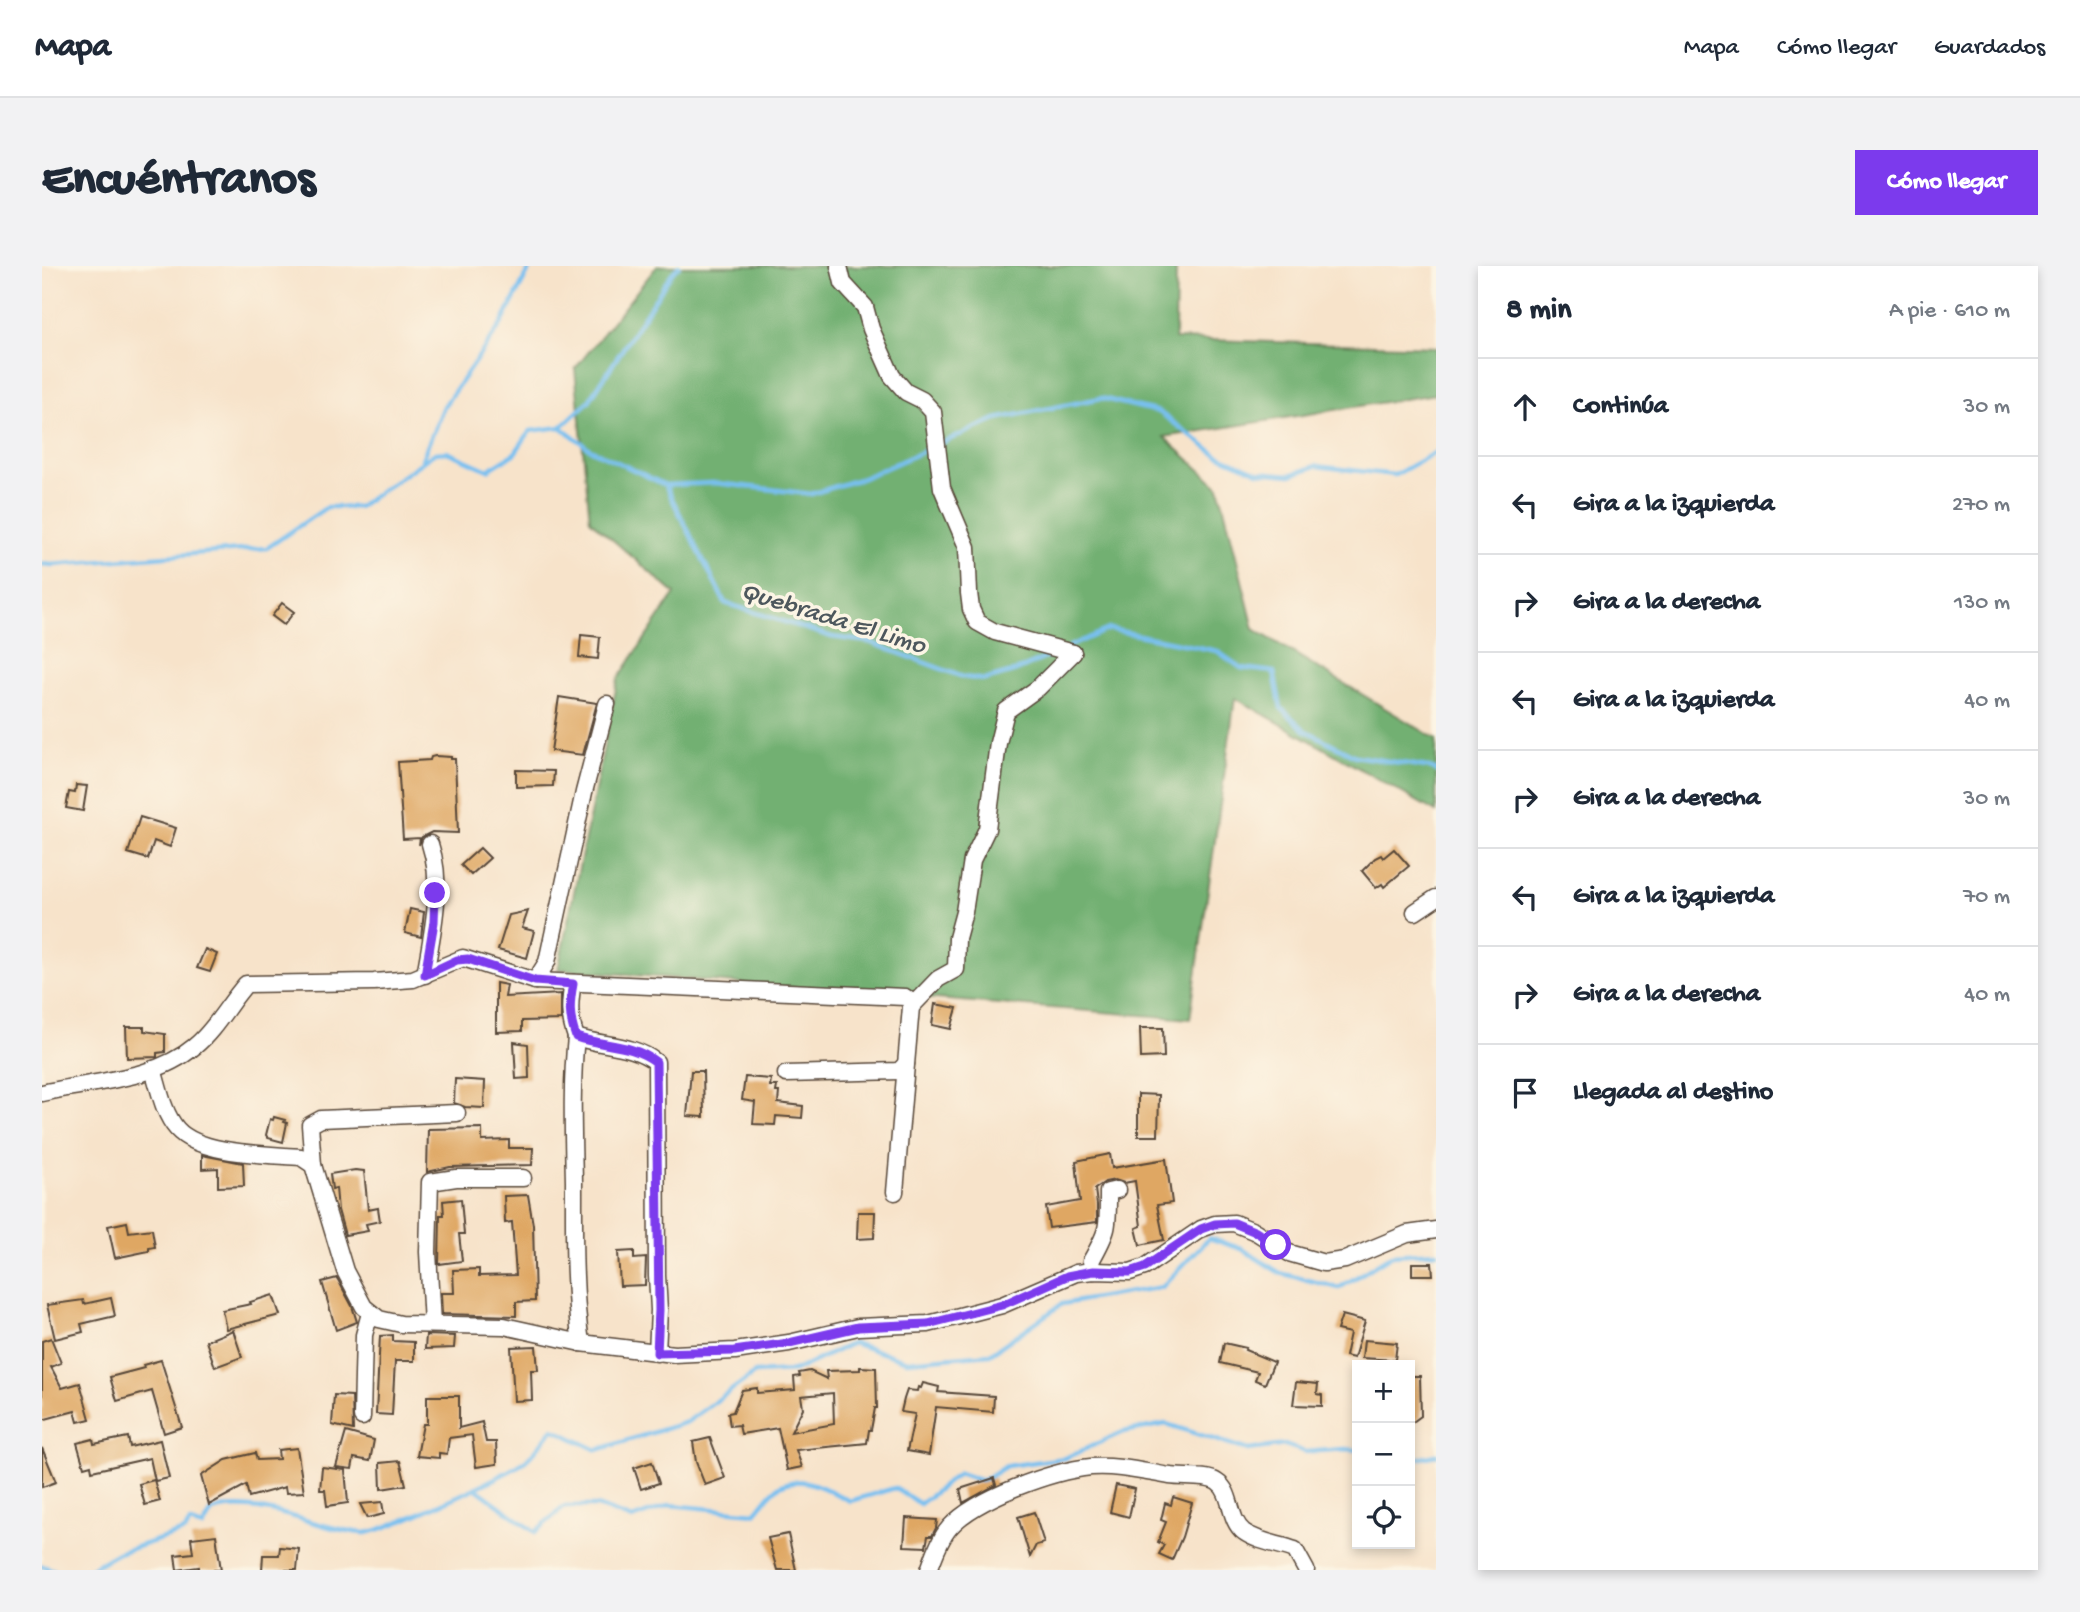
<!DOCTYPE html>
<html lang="es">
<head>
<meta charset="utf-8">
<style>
	:root { --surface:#fff; --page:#f2f2f3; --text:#1f2937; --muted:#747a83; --line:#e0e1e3; --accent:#7c3aed }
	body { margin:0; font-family:"Gochi Hand",sans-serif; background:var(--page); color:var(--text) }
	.controls { position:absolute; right:21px; bottom:21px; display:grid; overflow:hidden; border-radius:0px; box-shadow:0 4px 10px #0003 }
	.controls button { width:63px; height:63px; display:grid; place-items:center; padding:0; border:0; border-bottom:2px solid var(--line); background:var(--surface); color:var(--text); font:35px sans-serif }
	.stop { position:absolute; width:21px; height:21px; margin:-16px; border:5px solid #7c3aed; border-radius:50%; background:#fff }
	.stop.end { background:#7c3aed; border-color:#fff; box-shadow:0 2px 7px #0008 }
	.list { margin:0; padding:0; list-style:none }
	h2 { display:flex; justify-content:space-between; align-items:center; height:91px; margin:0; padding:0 28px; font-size:30px }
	h2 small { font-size:23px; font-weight:400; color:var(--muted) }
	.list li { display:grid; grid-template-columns:46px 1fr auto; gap:21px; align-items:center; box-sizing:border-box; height:98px; padding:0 28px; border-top:2px solid var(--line) }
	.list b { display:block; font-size:26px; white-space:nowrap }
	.list em { font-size:23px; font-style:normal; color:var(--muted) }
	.icon { flex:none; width:38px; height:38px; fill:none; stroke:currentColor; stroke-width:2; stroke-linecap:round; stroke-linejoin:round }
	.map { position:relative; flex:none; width:1394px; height:1304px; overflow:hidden; border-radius:0px }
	header { display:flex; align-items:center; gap:42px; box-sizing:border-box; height:98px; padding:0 35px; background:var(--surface); border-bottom:2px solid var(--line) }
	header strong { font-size:33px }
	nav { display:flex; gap:38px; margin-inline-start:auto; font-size:24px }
	.intro { display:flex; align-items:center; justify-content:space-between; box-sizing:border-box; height:168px; padding:0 42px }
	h1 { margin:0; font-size:49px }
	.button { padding:18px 32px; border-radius:0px; background:var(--accent); color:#fff; font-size:24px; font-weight:700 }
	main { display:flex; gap:42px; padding:0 42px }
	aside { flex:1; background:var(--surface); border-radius:0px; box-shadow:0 4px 10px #0003 }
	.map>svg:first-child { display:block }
</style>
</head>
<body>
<header>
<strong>Mapa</strong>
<nav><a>Mapa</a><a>Cómo llegar</a><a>Guardados</a></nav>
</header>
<div class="intro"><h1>Encuéntranos</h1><a class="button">Cómo llegar</a></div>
<main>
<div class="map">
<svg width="1394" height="1304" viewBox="0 0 1394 1304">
	<rect width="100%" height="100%" fill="#fcf5e5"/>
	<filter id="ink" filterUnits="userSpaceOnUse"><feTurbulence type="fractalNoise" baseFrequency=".0143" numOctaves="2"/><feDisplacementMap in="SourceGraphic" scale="14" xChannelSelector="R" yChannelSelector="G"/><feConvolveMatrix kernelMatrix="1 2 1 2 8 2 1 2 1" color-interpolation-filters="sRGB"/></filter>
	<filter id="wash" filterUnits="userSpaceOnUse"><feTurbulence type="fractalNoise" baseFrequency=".00686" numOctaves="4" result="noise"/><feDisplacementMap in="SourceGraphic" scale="28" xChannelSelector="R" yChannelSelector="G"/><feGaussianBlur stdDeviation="1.57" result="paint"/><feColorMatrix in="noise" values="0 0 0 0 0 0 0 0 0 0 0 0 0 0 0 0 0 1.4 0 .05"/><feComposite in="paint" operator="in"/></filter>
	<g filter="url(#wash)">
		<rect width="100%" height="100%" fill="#f7e3ca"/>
		<!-- forest -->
		<polygon fill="#72b072" stroke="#566d48" stroke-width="2" points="615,0 1134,0 1133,73 1394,81 1394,128 1122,171 1177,221 1212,363 1394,473 1394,546 1193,432 1148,753 516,703 576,413 633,328 548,254 533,103"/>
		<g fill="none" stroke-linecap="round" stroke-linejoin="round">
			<!-- stream -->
			<g stroke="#78c0f0" stroke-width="4.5">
				<polyline points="519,161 547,135 630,7 637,0"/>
				<polyline points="380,193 402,140 460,57 489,0"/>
				<polyline points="623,219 674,217 769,228 821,212 954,153 1059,132 1117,146 1175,189 1216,206 1248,209 1274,200 1353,209 1394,186"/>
				<polyline points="0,298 10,299 225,282 285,241 316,241 393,187 405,186 446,204 473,187 488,165 519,161 548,183 623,219 683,337 790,371 827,376 921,411 943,414 974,405 1014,387"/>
				<polyline points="1028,380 1067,363 1175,385 1199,402 1232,406 1239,442 1263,464 1313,490 1385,501 1394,505"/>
				<polyline points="1368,1191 1380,1192 1394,1189"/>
				<path d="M433,1222L493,1266L523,1240H555L590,1253L628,1239L713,1247C720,1239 727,1228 735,1222C758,1205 787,1225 808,1235L853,1222L878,1238L917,1207L940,1215L964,1200L1023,1192L1081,1166L1124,1158L1206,1184L1243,1179L1263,1186L1303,1183L1315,1184"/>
				<polyline points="0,1300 12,1304"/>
				<path d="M46,1304L76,1287L143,1265L148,1257L161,1261L170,1245C218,1230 274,1264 322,1267C337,1268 470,1207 483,1195C494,1186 502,1173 511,1163L555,1184L645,1156L713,1107L752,1105L811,1077L865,1095L948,1088L1020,1038L1120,1021L1167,972L1200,983L1238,1007L1297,1022L1350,989L1394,986"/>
			</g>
		</g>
		<g id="blocks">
			<!-- building -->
			<g fill="#dfa764" fill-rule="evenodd">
				<polygon points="240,337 252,346 242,359 230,350"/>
				<polygon points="539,369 558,371 556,393 537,391"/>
				<polygon points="517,431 555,437 541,489 509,485"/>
				<polygon points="393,490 409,491 409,493 413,493 416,567 390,566 380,571 377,579 378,572 361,573 356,496 388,494 389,491"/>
				<polygon points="474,504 512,505 511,520 474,521"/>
				<polygon points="34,519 45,520 41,545 24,542 27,526 33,527"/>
				<polygon points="98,551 134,562 128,581 112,575 106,593 86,587"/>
				<polygon points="438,582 448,592 429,609 419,599"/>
				<polygon points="1352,583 1367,600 1342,621 1340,618 1334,622 1320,605 1333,592 1339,589 1341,592"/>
				<polygon points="368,643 382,646 379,671 363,667"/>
				<polygon points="486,645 480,662 492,665 485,692 456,684 467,649"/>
				<polygon points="163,683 175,688 168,706 155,702"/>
				<polygon points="454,717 465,719 463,731 519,728 519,754 480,755 480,765 454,766"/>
				<polygon points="893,738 915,742 909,763 890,759"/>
				<polygon points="84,761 102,761 102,765 123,768 123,786 115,787 115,791 85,792"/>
				<polygon points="1098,762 1121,762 1122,791 1099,792"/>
				<polygon points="472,776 486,778 487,812 474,813"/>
				<polygon points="649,805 661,805 662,851 645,850"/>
				<polygon points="703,811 729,813 728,820 735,820 734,826 737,826 736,837 761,840 760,852 734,850 733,859 711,858 713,836 700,834"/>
				<polygon points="413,813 443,815 442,842 423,841 412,837"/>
				<polygon points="1096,828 1117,829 1116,870 1096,870"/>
				<polygon points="232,851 243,854 242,856 245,857 241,876 226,872 224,869 228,853 231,854"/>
				<polygon points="440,862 440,875 467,874 467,882 491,882 490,899 408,901 385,906 386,863"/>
				<polygon points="1068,888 1070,902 1124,893 1130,937 1115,939 1122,974 1098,979 1094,962 1099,960 1093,915 1082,917 1073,914 1063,916 1053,923 1055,939 1055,956 1007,962 1004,941 1038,935 1034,895"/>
				<polygon points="160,889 201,897 202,920 176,921 176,902 160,903"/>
				<polygon points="313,904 322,905 326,944 336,942 338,955 324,958 326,965 303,969 296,944 294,922 290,923 288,908"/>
				<polygon points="486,929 491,959 493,1035 474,1036 474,1050 400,1048 399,1027 412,1027 411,1004 437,1003 437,1010 474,1009 470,956 463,957 462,930"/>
				<polygon points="419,933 422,968 417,968 420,995 397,998 398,949 402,949 401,935"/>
				<polygon points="816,946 833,946 832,972 815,973"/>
				<polygon points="85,956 87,966 110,963 113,981 107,982 107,985 73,992 66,960"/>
				<polygon points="592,985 592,993 604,992 603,1019 578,1020 576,986"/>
				<polygon points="1370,997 1390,997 1391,1009 1370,1009"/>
				<polygon points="295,1012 310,1040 315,1056 294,1064 280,1016"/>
				<polygon points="231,1029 238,1049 184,1063 180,1044 209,1038 208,1036"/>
				<polygon points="69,1032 73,1050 39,1058 41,1066 13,1073 5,1039 41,1034 42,1038"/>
				<polygon points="1300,1049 1323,1055 1312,1092 1303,1090 1308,1067 1295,1064"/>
				<polygon points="191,1064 200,1091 173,1101 164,1075"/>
				<polygon points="351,1069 351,1075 372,1076 372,1095 353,1095 350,1149 334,1148 338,1070"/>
				<polygon points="384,1069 413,1070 412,1082 383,1083"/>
				<polygon points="9,1072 19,1097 9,1101 20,1122 38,1117 48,1153 36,1156 33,1145 0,1154 0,1075"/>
				<polygon points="1322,1074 1355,1077 1353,1094 1320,1092"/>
				<polygon points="1182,1077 1204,1082 1203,1084 1232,1096 1223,1118 1213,1114 1216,1106 1178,1097"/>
				<polygon points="494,1080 496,1104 489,1104 490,1134 472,1135 469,1081"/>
				<polygon points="119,1094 140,1161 122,1167 110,1125 75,1135 68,1111 102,1102 101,1099"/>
				<path d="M818,1101L834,1102L835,1142H833L829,1164H827L825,1177L754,1184L760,1201L745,1204L736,1162L699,1168L697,1159L688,1160L686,1147L691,1146L700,1124L715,1122V1127L753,1124L752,1111L758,1110L757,1107L768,1105L785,1113L784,1105L818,1104ZM791,1127L792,1158L749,1166L761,1142L759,1130Z"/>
				<polygon points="1368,1110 1378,1110 1379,1150 1368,1158"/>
				<polygon points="1254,1116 1276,1118 1275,1128 1280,1129 1280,1140 1251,1139"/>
				<polygon points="881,1117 897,1121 896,1126 952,1130 951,1146 894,1141 887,1189 865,1185 873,1148 859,1146 862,1133 865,1124 875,1125 876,1121 879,1122"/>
				<polygon points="292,1129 310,1130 311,1164 290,1159"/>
				<polygon points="385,1130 417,1130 417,1162 440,1156 444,1176 454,1176 455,1198 434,1201 430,1169 407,1172 405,1188 397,1187 397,1192 375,1190 381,1158 385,1158"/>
				<polygon points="304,1166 332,1174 328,1195 312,1192 310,1203 294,1201"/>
				<polygon points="86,1171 88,1181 118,1174 127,1212 113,1215 108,1192 50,1205 49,1199 42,1201 35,1177 51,1173 52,1178"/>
				<polygon points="668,1172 683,1212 663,1219 654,1196 651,1176"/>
				<polygon points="0,1182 14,1216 0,1221"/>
				<polygon points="255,1182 262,1226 244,1227 243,1221 207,1231 204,1219 167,1239 159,1210 184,1194 213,1187 215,1194 237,1193 236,1184"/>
				<polygon points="358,1195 364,1219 339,1223 338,1197"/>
				<polygon points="610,1196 617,1217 599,1223 592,1202"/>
				<polygon points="280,1201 303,1204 306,1237 285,1240 283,1224 278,1224"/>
				<polygon points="952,1212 954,1219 921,1237 918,1223"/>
				<polygon points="112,1214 118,1235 103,1239 97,1218"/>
				<polygon points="1074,1219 1093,1223 1087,1251 1068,1246"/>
				<polygon points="1131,1231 1150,1237 1140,1271 1130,1294 1117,1288 1122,1279 1116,1276 1124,1256 1119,1254 1123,1237 1129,1239"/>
				<polygon points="340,1236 342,1248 325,1252 318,1238"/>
				<polygon points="992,1246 1002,1277 994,1279 988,1291 976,1251"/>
				<polygon points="864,1252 895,1254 894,1262 890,1270 886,1270 884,1281 862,1280"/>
				<polygon points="746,1268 754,1304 735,1304 726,1272"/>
				<polygon points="174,1269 179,1304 157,1304 157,1301 135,1304 133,1289 151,1287 149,1272"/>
				<polygon points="238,1281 257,1283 255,1304 220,1304 221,1289 237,1289"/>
			</g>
		</g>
	</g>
	<g filter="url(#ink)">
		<use href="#blocks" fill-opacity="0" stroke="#574638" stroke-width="2"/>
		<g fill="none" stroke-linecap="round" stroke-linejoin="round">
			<!-- minor casing -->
			<g stroke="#574638" stroke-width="19">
				<g id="minor">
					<polyline points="797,0 801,17 823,41 829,63 850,110 864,126 880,134 891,146 900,222 925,281 927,327 929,343 935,356 953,366 1031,387"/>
					<polyline points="1373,646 1394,632"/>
					<path d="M383,709C390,668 402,619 388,578"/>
					<polyline points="493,715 505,696 542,526 565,438"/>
					<path d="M531,717C527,738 527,752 534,771C563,781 589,777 614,796L615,1010L617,1044L615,1087"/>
					<polyline points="869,741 896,713 914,703 915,672 922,646 930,594 945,563 956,477 964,445 996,422 1031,387"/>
					<path d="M534,771C529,819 531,868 532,916C532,970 531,1024 539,1077"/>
					<path d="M111,803C117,822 121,847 135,863C158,889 226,888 259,891L271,899L303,1005L322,1041L337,1053L359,1058L462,1060L539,1077L632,1088L693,1085L747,1077L816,1061L886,1058L902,1054L960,1039L1034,1007L1051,1005L1088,1006L1103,1001L1159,963L1173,958L1192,957L1214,966L1247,987L1282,997L1303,994L1365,968L1394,964"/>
					<polyline points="744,808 857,805 864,798"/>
					<path d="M0,827C50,815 112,815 153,780C173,764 187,737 204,718L332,716L371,713L421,692L493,715L863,731L868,735L869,741L853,926"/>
					<polyline points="271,899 268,859 279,853 415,847"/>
					<path d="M1051,1005L1049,995C1067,963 1066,962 1066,926L1075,924"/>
					<polyline points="390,1058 386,986 388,916 414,912 481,912"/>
					<polyline points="320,1151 322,1069 328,1047"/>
					<path d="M887,1304C892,1290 898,1272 908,1261C934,1232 1010,1205 1049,1201C1075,1199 1102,1206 1128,1210C1141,1212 1165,1209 1175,1216C1191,1226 1186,1254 1202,1266C1216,1276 1237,1278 1253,1284L1264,1304"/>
				</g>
			</g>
			<!-- minor -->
			<use href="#minor" stroke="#fff" stroke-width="16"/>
		</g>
	</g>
	<g fill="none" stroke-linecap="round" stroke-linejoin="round" filter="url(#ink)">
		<!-- route -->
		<path stroke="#7c3aed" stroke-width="9" d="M393,627L392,656L383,709L415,694L426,693L493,715L531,718C527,738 527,752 534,771C563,781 589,777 614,796L617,1044L615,1087L692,1085L747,1077L816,1061L886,1058L960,1039L1025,1010L1051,1005L1088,1006L1103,1001L1159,963L1173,958L1192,957L1214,966L1234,979"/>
	</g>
	<g text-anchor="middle" stroke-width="7" stroke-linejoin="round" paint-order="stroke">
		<!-- water labels -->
		<g font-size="26" font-style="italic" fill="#4d575d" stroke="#fcf5e5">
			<text transform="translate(792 350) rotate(17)" y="9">Quebrada El Limo</text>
		</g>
	</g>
</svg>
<div class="controls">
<button>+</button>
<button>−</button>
<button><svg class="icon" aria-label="locate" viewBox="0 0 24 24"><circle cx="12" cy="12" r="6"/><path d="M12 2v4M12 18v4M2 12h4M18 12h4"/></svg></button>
</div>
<div class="stop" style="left:1234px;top:979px"></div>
<div class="stop end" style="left:393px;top:627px"></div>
</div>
<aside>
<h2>8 min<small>A pie · 610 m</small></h2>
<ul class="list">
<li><svg class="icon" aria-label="ahead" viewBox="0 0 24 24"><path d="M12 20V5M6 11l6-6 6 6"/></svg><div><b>Continúa</b></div><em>30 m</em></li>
<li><svg class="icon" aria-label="left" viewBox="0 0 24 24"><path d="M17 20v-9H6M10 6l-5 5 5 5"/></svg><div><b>Gira a la izquierda</b></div><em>270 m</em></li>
<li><svg class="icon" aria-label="right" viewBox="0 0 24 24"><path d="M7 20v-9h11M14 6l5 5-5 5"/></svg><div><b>Gira a la derecha</b></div><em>130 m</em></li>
<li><svg class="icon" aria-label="left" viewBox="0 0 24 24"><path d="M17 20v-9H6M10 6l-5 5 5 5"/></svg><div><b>Gira a la izquierda</b></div><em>40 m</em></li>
<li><svg class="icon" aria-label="right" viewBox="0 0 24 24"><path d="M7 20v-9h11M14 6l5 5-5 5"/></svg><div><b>Gira a la derecha</b></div><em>30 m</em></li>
<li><svg class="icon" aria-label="left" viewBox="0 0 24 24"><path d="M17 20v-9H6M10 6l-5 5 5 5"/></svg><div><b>Gira a la izquierda</b></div><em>70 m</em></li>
<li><svg class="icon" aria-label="right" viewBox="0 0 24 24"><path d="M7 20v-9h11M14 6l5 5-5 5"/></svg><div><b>Gira a la derecha</b></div><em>40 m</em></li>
<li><svg class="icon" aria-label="arrive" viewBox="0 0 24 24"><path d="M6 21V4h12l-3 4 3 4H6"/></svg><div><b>Llegada al destino</b></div></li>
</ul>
</aside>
</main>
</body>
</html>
